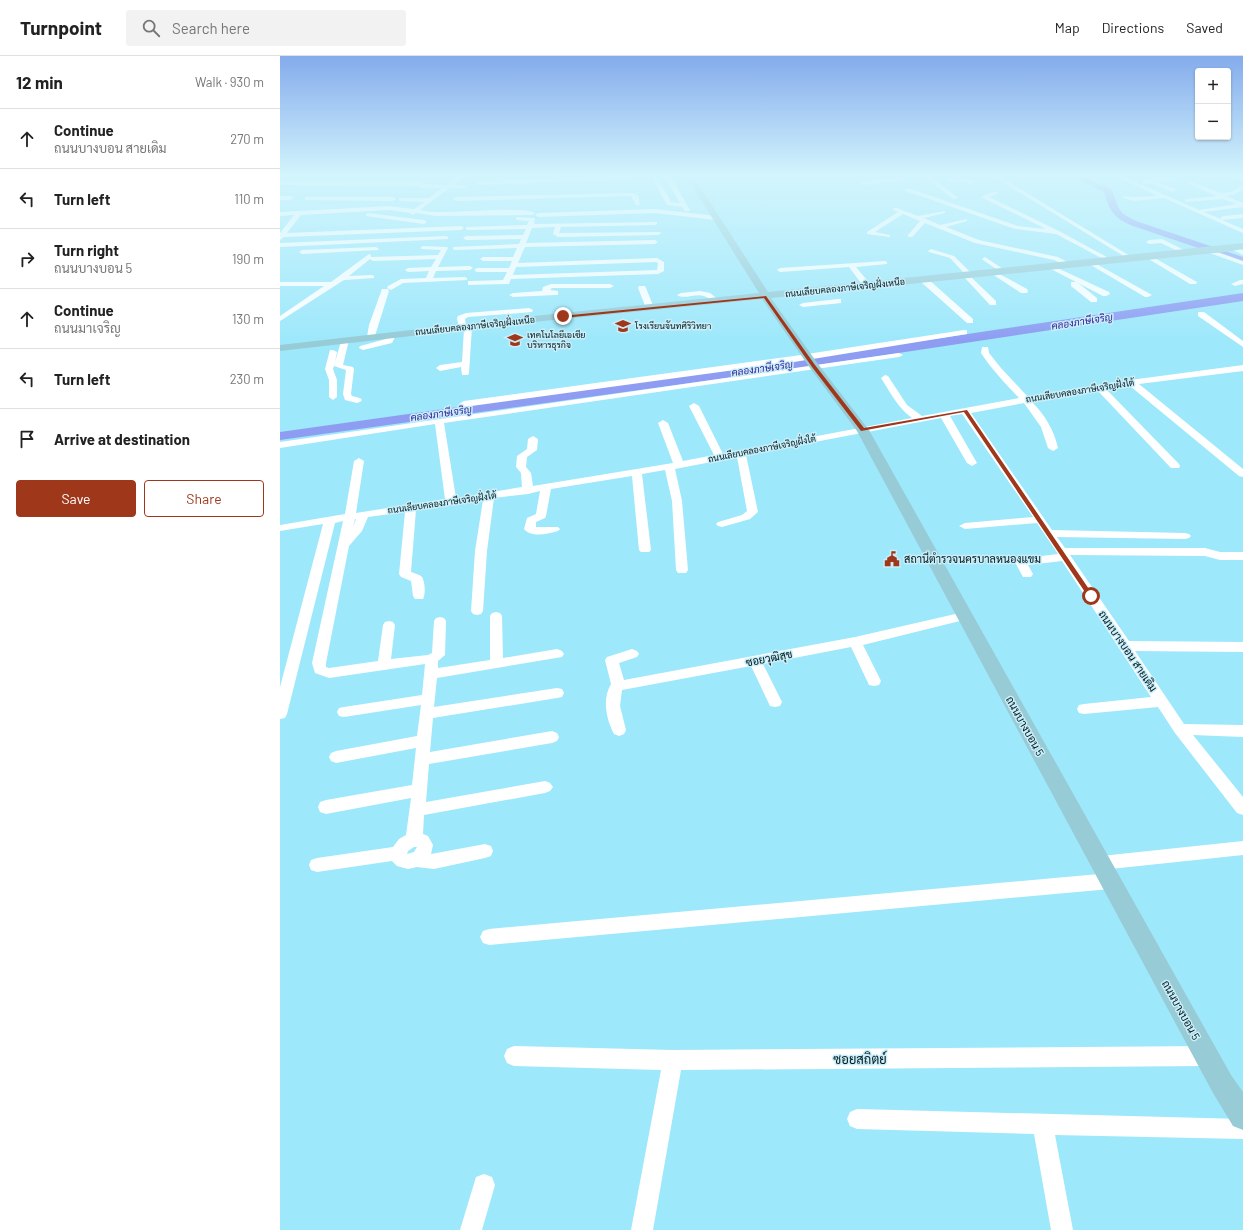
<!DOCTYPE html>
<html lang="en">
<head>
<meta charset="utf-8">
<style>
	:root { --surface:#fff; --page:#f2f2f2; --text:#222; --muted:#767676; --line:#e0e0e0; --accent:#9f371b }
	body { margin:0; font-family:Barlow,Sarabun,sans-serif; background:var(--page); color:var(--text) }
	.controls { position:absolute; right:12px; top:12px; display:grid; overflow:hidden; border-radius:4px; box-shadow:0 1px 3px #0004 }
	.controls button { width:36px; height:36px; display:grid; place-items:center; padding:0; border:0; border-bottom:1px solid var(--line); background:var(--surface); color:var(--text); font:20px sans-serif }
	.stop { position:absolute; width:12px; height:12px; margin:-9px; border:3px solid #9f371b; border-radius:50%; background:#fff }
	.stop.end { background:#9f371b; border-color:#fff; box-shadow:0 1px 4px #0008 }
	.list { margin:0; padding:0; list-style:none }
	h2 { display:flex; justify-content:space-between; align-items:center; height:52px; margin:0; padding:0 16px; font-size:17px }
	h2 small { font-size:13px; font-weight:400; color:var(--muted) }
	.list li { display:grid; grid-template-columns:26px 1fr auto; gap:12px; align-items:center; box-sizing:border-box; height:60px; padding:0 16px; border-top:1px solid var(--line) }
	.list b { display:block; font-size:15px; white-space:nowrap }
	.list p { margin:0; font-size:13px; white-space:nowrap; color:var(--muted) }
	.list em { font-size:13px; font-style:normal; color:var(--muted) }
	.actions { display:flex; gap:8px; padding:12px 16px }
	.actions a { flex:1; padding:9px 0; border:1px solid var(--accent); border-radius:4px; text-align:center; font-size:14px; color:var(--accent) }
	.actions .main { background:var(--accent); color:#fff }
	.icon { flex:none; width:22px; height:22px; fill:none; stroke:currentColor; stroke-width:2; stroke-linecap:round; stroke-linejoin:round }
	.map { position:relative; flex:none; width:963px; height:1174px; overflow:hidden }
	header { display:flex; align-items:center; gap:24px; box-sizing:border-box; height:56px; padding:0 20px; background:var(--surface); border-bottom:1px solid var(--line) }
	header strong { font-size:19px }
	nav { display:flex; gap:22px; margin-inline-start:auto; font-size:14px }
	.search { width:280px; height:36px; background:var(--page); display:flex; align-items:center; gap:10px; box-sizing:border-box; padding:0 14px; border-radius:4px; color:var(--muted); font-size:15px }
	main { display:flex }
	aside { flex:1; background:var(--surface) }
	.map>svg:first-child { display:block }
</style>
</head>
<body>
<header>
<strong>Turnpoint</strong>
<div class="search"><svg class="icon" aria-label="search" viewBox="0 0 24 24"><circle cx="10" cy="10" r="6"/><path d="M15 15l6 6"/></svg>Search here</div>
<nav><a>Map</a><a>Directions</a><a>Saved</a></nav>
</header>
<main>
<aside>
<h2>12 min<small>Walk · 930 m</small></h2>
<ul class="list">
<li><svg class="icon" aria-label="ahead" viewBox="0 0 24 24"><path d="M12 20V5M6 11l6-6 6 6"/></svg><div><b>Continue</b><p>ถนนบางบอน สายเดิม</p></div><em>270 m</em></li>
<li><svg class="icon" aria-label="left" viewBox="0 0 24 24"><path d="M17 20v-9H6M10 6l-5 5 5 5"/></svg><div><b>Turn left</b></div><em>110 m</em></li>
<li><svg class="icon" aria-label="right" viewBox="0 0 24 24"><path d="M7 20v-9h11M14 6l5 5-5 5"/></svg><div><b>Turn right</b><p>ถนนบางบอน 5</p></div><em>190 m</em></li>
<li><svg class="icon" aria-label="ahead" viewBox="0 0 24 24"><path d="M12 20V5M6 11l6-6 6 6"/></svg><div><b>Continue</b><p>ถนนมาเจริญ</p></div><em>130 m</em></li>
<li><svg class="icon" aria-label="left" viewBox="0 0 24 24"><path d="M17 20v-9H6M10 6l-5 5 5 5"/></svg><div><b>Turn left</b></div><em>230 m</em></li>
<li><svg class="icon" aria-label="arrive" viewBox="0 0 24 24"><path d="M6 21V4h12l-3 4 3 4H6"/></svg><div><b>Arrive at destination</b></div></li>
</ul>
<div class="actions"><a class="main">Save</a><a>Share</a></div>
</aside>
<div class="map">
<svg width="963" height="1174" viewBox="0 0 963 1174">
	<rect width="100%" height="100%" fill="#9ee8fb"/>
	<!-- water -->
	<polygon fill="#8e9df2" points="963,237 963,245 539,309 0,384 0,376 533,301"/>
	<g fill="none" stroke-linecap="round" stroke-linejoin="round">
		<!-- river -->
		<path fill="#8e9df2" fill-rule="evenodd" d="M791,120H801L831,133C841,154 835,156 859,166L963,201V207L853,170C834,162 830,156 824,136Z"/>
		<!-- minor -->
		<g fill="#fff" fill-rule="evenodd">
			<path d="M179,120H185L173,129L186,130V132H169L140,154C146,155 151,156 156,156C174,157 245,150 255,157L252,159L156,160L136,157L133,159L130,157L109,154L21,159L7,177L181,170L184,172L181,174L4,181L0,184V177L14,159L0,160V156L109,150L134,153L145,146L121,145L119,144V142H149L162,132H141L138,130L0,129V125L141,126L143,128L167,129Z"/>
			<polygon points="355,120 357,121 357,123 200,129 197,127 200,125"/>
			<polygon points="371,120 377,120 391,146 400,147 384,120 390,120 410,154 409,155 405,155 402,151 387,149"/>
			<polygon points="644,120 650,120 678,142 673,143"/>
			<polygon points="707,120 719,120 855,203 850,204 716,122"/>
			<polygon points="835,120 842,120 919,154 956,148 943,143 905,146 905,144 907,143 937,140 909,128 909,126 913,126 940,137 951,136 963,129 963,133 955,138 946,140 963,147 963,151 924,156 941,163 941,161 943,160 963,158 963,162 942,164 963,173 963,177 884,142 854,145 843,142 843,140 854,141 878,140"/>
			<polygon points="951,120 958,120 963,122 963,126"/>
			<polygon points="892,121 894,122 894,124 877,126 895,133 896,134 893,136 870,127 864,128 861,126 864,124"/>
			<polygon points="623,122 625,123 625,125 583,129 580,127 583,125"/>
			<polygon points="671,122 692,124 695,126 692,128 669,125 669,123"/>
			<polygon points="628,132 738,170 766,173 701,141 713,136 717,136 717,138 709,141 779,175 834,205 829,206 776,178 735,173 626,135 625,134"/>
			<polygon points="353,137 358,139 360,149 356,149 351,140 176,145 173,143 176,141"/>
			<polygon points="0,140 11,140 14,142 11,144 0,144"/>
			<polygon points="27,141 113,141 116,143 113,145 25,144 25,142"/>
			<polygon points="613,152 617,152 638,160 665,155 665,157 644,162 660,169 687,163 687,165 666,171 699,184 778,201 793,209 790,211 774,204 695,187 645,167 632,181 628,181 628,179 640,165 623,158 595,176 610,179 610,181 587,178 587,176 618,156 613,154"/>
			<polygon points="375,153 436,160 439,162 436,164 375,157 258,161 255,159 258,157"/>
			<polygon points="88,157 144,164 147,166 144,168 86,160 86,158"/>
			<path d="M238,161L255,162L254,168L377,166V168L375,169L281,171L279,177L380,176L381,177L378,179L278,181L273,178L275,171L252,172L246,187L375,184L378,186L375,188L245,191L238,207L377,202L384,206V215L378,218L231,223L229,228H226L188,229V225H191L223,224L227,216H197L194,214L197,212H229L232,205H203L200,203L203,201H233L237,192L175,194L173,193V191L239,188L241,183L186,184L183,182L186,180L243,179L246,173L188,174L186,173V171L247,169L249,165L236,164V162ZM376,206L378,207L377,214L233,219L236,211Z"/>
			<polygon points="166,180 168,181 168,183 0,191 0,187"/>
			<polygon points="882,183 908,196 909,197 904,198 881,187 869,188 866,186 869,184"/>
			<polygon points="143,190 167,191 168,192 158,211 190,210 193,212 190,214 156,215 153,222 185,221 187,222 187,224 123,227 111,234 107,232 108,230 121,223 146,222 149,215 128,216 125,214 128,212 151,211 156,203 93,205 90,203 69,220 92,219 94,220 94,222 64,224 0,265 0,260 44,230 0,230 0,226 51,226 89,198 91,199 91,201 158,199 161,194 141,193 141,191"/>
			<polygon points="96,191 99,193 98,194 22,198 19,196 22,194"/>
			<polygon points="951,191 955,191 963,194 963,199 951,193"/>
			<polygon points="651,193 674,200 693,219 691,221 716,245 716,249 710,249 683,220 682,219 684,217 670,202 649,196 648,195"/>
			<polygon points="929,193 963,205 963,209 927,196 926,195"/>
			<polygon points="867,200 871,200 917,226 916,228 910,228 867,202"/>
			<polygon points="705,201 726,215 726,217 722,217 703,204 702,203"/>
			<polygon points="605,205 607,206 607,208 576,211 591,229 587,231 584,231 569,211 500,216 497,214 500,212"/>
			<polygon points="809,206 813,206 872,239 868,241 865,241 809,208"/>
			<polygon points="771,209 829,236 830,238 826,240 823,240 769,212 769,210"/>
			<polygon points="714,215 747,233 748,235 747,237 741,237 712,218 711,217"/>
			<polygon points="641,222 647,222 693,263 693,267 687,267 641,226"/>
			<polygon points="960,224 963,224 963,228 955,230 951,228"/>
			<polygon points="791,226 797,226 817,242 817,246 811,246 791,230"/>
			<polygon points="271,228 330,228 334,230 330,232 272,232 270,234 278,235 278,239 275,239 233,241 229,239 233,237 262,235 263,231"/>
			<polygon points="359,230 365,230 366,232 374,252 373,254 370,254 366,252 358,232"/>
			<polygon points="102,233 108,233 109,235 94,283 88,283 87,281 89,269"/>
			<path d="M420,235L430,237L440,245L439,247C432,247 430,242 424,240C415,237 404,244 397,239L401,237Z"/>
			<polygon points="558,243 561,243 561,247 523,251 519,249 523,247"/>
			<polygon points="249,252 253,254 252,256 188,261 185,263 186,269 191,269 192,271 189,317 188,319 182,319 181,311 160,315 156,312 160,309 182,306 184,273 179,273 177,262 178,260 186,257"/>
			<polygon points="918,256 924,256 963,285 963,291 918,260"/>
			<polygon points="684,274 687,274 687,278 514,306 184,351 179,348 184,345 514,300"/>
			<polygon points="109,277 112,277 116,279 112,287 83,294 79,292 80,290 106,283"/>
			<polygon points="62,282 65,282 69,284 63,309 73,311 74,313 71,338 72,340 80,342 82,344 80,346 77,347 65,344 63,338 66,314 54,310 53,313 57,324 57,341 53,344 49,341 49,324 45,313 50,294 53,294 57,296 55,306"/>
			<path d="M702,291H708L709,297L721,312L748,341L835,326L963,309V315L859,328L963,413V421L959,420L850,330L826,333L899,408L900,410L899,412H891L818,335L752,346C765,359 774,374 778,392L773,395L768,392L761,371L744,347L691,357L772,474L905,477L909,478L911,480L909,482L905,483L777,481L785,492H925L940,496H963V504H940L925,500L790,499L849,585L963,586V596L855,595L904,668L963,669V681L913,679L963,741V759L957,757L895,677L878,651L804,658L799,657L797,653L799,649L804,648L871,641L782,505L748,509L753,518L751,521H743L735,506L737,503L778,498L757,467L685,473L679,470L685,467L753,461L682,358L670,360L697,407L692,410L687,407L661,362L466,399L478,456L470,463L442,471L438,470L436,468L438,466L462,459L467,455L457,401L395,413L402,445L408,514L406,517H398L396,514L392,445L385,414L362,418L371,494L369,496H361L359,494L352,420L271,433L266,460L265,462L256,466V471H278L280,473L278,475C268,478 251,482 244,473L247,462L256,458L260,435L248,438L214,442L207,495L203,555L201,558L197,559L193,558L191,555L195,495L203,444L136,454L131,516C134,517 138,518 141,520C145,523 146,538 143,543H135L133,540L131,525L121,521L119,518L125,456L88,461L82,475L69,490L46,607V611L49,612L98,605L103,569L105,566L109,565L113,566L115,569L111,603L148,599L152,597L154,565L156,562L160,561L164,562L166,565L165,599L158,605V612L210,604V560L212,557L216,556L220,557L222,560L223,602L277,593L282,595L284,598L282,601L157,622L154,651L277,632L282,633L284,637L282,641L277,642L153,662L150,696L272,675L277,677L279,681L277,685L272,687L149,708L146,746L265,725L270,727L273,731L270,735L265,737L144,759L143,778L148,780L153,789L151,798L205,788L211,790L213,795L211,800L205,802L154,813L137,811L128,813L117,810L112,805L37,816L31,814L29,809L31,804L37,802L113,791L119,783L126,779L131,742L46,758L40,756L38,751L40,746L46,744L132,729L136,692L56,707L51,705L49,701L51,697L56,695L137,680L141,649L64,661L59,660L57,656L59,652L64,651L142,639L145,608L49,622L35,617L32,607L63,465L55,467L7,658L5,662L0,663V631L43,468L0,475V469L65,458L74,405L79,402L84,405L76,457L165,443L155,368L0,392V386L619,297L623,299L619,301L164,367L176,442L242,431L241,417L236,411L237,400L247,393L248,383L253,380L258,383L257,394L247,401L246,411L251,417L253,430L393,407L378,367L383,364L388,367L403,405L434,399L409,350L414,347L419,350L443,398L632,362C618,352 610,336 601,322L605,319L608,320L627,349L642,360L739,342C726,328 712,314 701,297ZM75,463H76L73,471ZM134,791H137L134,796L127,798L128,795Z"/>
			<path d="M684,556L688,557L690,560L688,563L583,589L601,625L599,629L594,630L589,629L571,591L483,608L502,646L500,650L495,651L490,650L471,610L342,634L340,650L346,674L344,678L339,680L334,678C326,663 322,643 331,628L325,604L327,601L352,593L357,595L359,598L357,601L339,607L344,624L575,581Z"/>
			<polygon points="963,785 963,799 821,814 815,812 813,807 815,802 821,800"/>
			<polygon points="830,817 836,820 838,825 836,830 830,833 209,889 203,887 200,881 203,875 209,873"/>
			<polygon points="234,990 393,994 926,990 933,993 936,1000 933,1007 926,1010 401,1014 373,1174 351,1174 381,1014 234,1010 227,1007 224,1000 227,993"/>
			<polygon points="577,1053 963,1063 963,1083 775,1079 793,1174 771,1174 754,1078 577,1073 570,1070 567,1063 570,1056"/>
			<polygon points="204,1118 212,1121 215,1129 202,1174 180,1174 196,1121"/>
		</g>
		<!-- major -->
		<polygon fill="#97cbd6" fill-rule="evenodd" points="406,120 413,120 488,236 963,187 963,193 945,196 491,242 538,308 589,374 951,1019 963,1036 963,1074 953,1070 933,1037 577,375 530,312 482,243 263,265 0,295 0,289 263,259 479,237"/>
	</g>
	<!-- sky -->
	<linearGradient id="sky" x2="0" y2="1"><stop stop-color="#84abec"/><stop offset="0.42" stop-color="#d3f5fd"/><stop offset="1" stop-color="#d3f5fd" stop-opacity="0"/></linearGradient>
	<rect width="963" height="284" fill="url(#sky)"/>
	<!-- route -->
	<polygon fill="#9f371b" points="486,240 535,309 584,372 687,354 813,539 813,542 809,542 684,356 581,375 532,311 484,242 283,262 281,260"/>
	<!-- icons -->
	<defs>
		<g id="school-bare" transform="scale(1.2)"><path d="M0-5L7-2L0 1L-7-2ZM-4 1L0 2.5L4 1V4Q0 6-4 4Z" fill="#9f371b" stroke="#cbeef8" stroke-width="2.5" paint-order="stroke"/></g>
		<g id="university-bare" transform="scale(1.2)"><path d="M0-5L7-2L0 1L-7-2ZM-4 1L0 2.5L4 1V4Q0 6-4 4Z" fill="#9f371b" stroke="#cbeef8" stroke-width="2.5" paint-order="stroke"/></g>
		<g id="civic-bare" transform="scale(1.2)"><path d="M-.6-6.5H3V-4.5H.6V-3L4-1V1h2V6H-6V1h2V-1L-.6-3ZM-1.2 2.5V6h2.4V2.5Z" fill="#9f371b" stroke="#cbeef8" stroke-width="2.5" paint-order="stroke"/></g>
	</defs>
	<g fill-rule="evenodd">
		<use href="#school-bare" x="343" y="270"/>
		<use href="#university-bare" x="235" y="284"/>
		<use href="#civic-bare" x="612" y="503"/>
	</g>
	<g text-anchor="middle" stroke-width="3" stroke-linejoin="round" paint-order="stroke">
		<!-- far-street labels -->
		<g font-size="9" fill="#001b22" stroke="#cbeef8">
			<text transform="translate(565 232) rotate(-6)" y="3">ถนนเลียบคลองภาษีเจริญฝั่งเหนือ</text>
			<text transform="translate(195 270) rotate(-6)" y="3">ถนนเลียบคลองภาษีเจริญฝั่งเหนือ</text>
			<text transform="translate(800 335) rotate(-9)" y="3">ถนนเลียบคลองภาษีเจริญฝั่งใต้</text>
			<text transform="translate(482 393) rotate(-11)" y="3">ถนนเลียบคลองภาษีเจริญฝั่งใต้</text>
			<text transform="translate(162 447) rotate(-8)" y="3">ถนนเลียบคลองภาษีเจริญฝั่งใต้</text>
		</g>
		<!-- far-poi labels -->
		<g font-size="9" fill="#001b22" stroke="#cbeef8" text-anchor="start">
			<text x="355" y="273">โรงเรียนจันทศิริวิทยา</text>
			<text x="247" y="282">เทคโนโลยีเอเชีย<tspan x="247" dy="10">บริหารธุรกิจ</tspan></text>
		</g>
		<!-- far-water labels -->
		<g font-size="10" font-style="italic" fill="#291997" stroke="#cbeef8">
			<text transform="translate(802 265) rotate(-9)" y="4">คลองภาษีเจริญ</text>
			<text transform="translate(482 312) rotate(-8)" y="4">คลองภาษีเจริญ</text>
			<text transform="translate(161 357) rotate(-8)" y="4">คลองภาษีเจริญ</text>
		</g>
		<!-- poi labels -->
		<g font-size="11" fill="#001b22" stroke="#cbeef8" text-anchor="start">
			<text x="624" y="507">สถานีตำรวจนครบาลหนองแขม</text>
		</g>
		<!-- street labels -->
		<g font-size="11" fill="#001b22" stroke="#cbeef8">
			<text transform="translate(848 595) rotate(56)" y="4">ถนนบางบอน สายเดิม</text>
			<text transform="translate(489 602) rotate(-11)" y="4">ซอยวุฒิสุข</text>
			<text transform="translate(745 670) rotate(61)" y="4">ถนนบางบอน 5</text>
			<text transform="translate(901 954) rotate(61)" y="4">ถนนบางบอน 5</text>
		</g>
		<!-- near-street labels -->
		<g font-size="13" fill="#001b22" stroke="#cbeef8">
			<text x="580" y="1008">ซอยสถิตย์</text>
		</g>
	</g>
</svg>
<div class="controls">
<button>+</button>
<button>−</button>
</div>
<div class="stop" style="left:811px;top:540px"></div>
<div class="stop end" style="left:283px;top:260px"></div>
</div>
</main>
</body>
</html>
